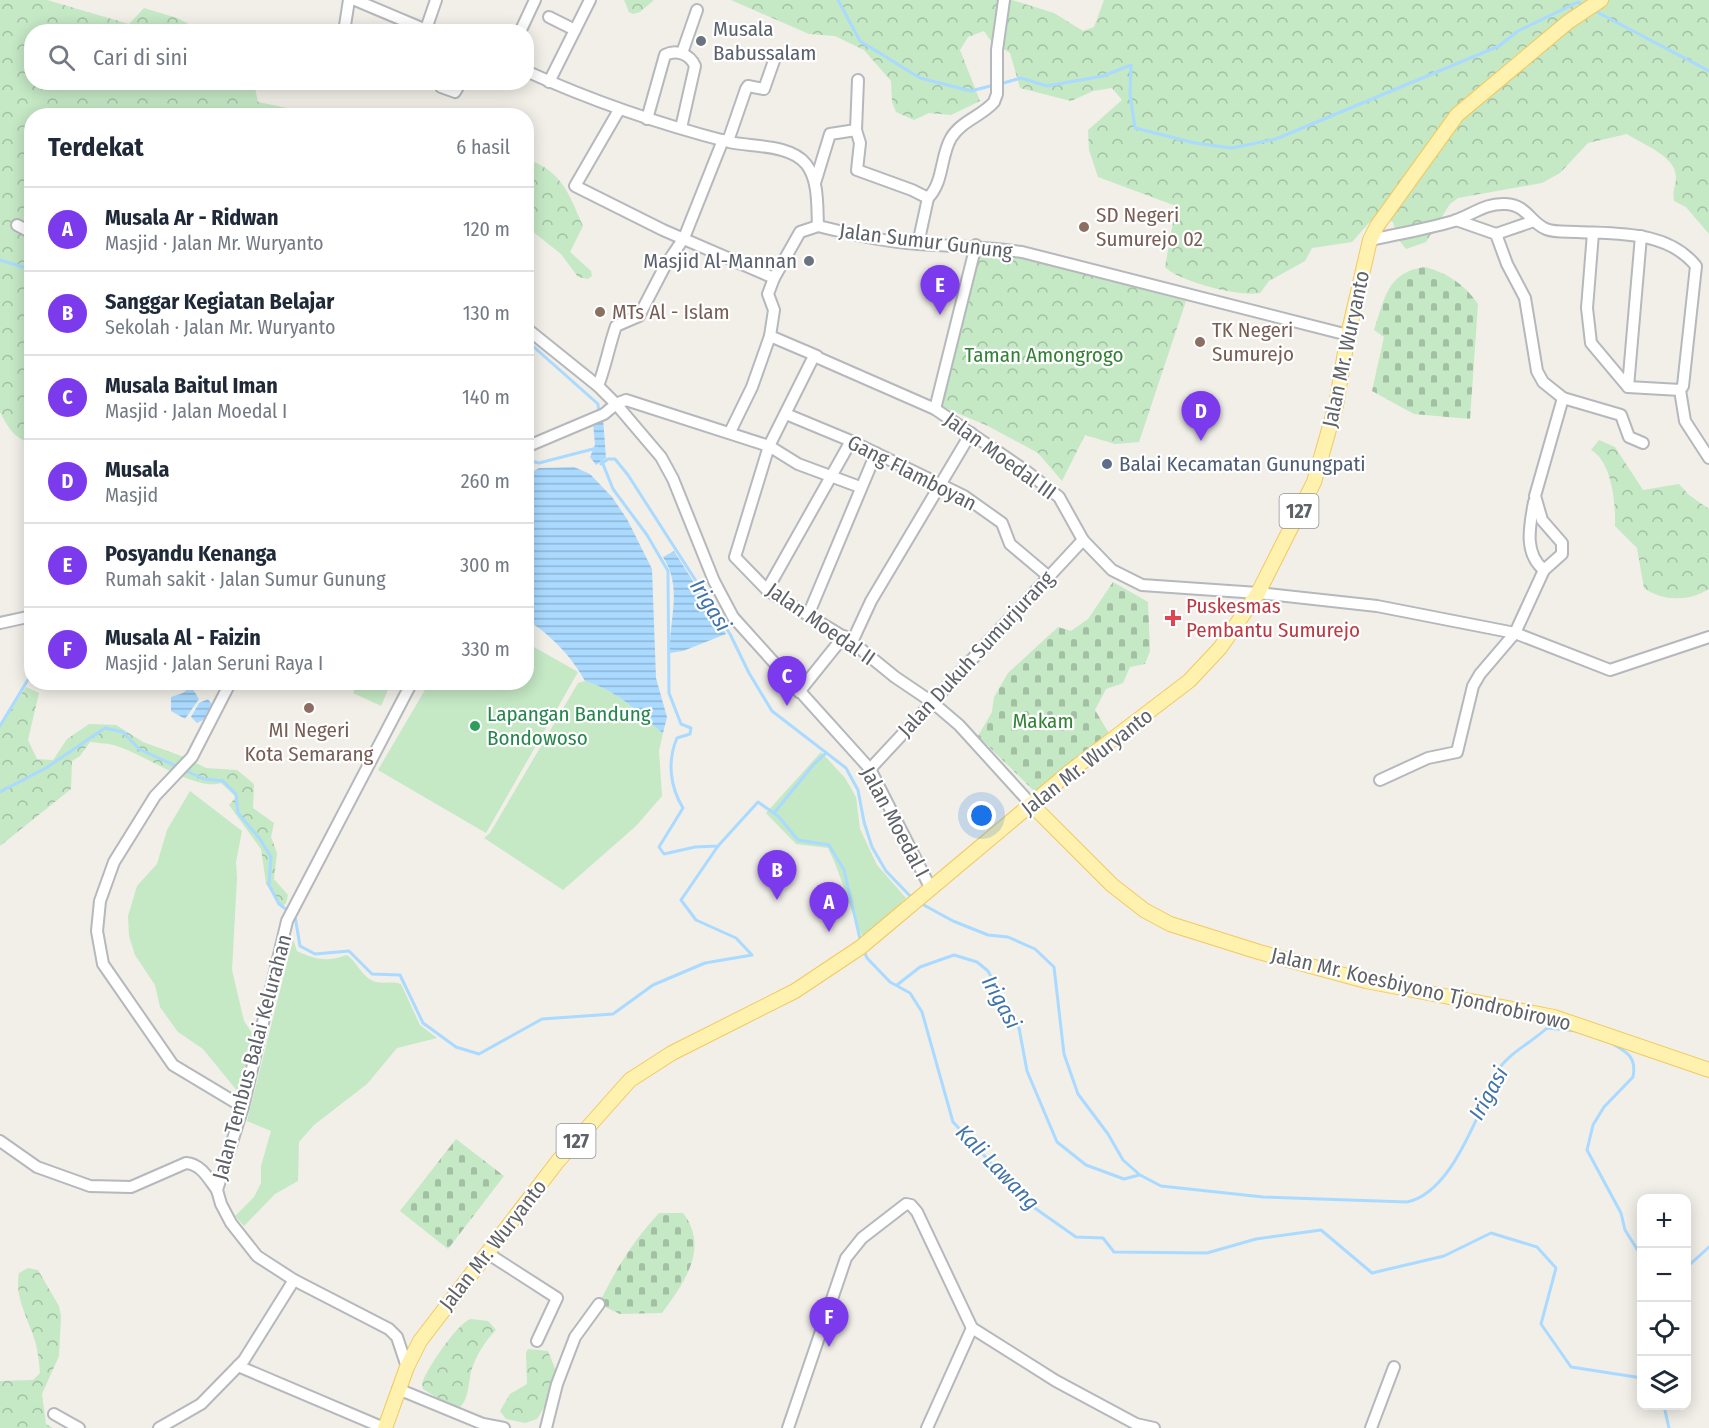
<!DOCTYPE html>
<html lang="id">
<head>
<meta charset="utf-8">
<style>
	:root { --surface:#fff; --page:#f6f6f7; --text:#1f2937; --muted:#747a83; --line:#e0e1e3; --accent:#7c3aed }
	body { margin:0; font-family:"Fira Sans Condensed",sans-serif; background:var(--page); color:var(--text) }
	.controls { position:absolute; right:18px; bottom:18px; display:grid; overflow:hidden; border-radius:12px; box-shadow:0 3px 15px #0003 }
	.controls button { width:54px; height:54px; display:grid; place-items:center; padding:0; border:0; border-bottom:2px solid var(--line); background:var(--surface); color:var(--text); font:30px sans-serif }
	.you { position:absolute; left:982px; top:816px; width:21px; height:21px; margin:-15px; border:4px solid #fff; border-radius:50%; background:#1a73e8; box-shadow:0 0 0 9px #1a73e833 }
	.badge { display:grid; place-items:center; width:39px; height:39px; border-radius:50%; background:var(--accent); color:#fff; font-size:20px; font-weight:700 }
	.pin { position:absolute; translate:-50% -50px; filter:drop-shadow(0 2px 3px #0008) }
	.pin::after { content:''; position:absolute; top:32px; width:21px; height:18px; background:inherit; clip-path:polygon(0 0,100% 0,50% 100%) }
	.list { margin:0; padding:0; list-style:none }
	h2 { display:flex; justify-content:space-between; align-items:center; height:78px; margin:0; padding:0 24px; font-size:26px }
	h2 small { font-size:20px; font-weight:400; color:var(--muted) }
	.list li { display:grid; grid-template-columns:39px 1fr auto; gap:18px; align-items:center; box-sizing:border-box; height:84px; padding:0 24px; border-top:2px solid var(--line) }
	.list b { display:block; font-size:22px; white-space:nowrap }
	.list p { margin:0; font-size:20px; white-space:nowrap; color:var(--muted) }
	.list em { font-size:20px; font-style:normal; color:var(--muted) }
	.icon { flex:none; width:33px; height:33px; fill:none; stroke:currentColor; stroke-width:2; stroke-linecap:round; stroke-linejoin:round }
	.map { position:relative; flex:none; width:1709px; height:1428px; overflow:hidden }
	.search { position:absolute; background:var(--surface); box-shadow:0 3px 15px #0003; left:24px; top:24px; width:510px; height:66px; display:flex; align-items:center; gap:15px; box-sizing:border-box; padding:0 21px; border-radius:24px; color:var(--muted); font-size:22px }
	.panel { position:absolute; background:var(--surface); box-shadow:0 3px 15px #0003; left:24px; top:108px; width:510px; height:582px; border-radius:24px }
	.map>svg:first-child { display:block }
</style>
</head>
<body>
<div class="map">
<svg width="1709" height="1428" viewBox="0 0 1709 1428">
	<defs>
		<pattern id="forest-crowns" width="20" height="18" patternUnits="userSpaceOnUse" patternTransform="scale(1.5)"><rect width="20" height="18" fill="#c5e8c5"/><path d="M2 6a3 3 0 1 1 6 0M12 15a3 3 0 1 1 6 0" fill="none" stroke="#a3c0a4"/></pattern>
		<pattern id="cemetery-stones" width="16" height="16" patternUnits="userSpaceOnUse" patternTransform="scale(1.5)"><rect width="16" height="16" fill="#c5e8c5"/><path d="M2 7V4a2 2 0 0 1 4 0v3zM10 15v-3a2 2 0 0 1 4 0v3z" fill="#a3c0a4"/></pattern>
		<pattern id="water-rules" width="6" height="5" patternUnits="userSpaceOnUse" patternTransform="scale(1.5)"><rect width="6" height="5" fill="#aadaff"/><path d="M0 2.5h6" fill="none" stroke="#8eb4d2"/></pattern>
	</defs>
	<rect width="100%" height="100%" fill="#f1efe8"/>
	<!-- green -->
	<g fill="#c5e8c5">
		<polygon points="527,643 578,672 486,833 378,770 429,683 526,682"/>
		<path d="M585,681C624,694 633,710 663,733L659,751L662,796L636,826L563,890L484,838L490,833L578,683Z"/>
		<polygon points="357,683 384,683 390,685 381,706 353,693"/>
		<path d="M821,752L845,778L856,797L860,829L877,865L906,898L864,940C849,910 843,878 828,848L796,844L766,813Z"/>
		<polygon points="190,791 242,831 236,862 237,878 232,970 244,1021 255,1038 239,1093 203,1049 178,1032 160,1007 155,985 135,955 129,936 128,916 137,886 157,864 167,830"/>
		<path d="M293,939L297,951C316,960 327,962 347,955C358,963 362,978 376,982C384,984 392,981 401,984L420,1025L437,1038L397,1048L367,1084L314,1125L299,1142L298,1181L275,1194L244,1226L235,1216L254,1197L261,1183V1166L271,1131L247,1121Z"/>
	</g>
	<!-- forest -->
	<g fill="url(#forest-crowns)">
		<path d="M0,0H47L129,24L144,8L177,18L202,31L32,32V82L254,83L258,102L307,112L389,111L402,115L32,116L31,443C13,438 8,427 0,412Z"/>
		<polygon points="624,0 654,0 640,12 633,14 629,12"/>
		<path d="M731,0H1012L1054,13L1083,31L1094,27L1104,0H1709V234L1686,207L1674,201C1672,191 1676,186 1676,177C1676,156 1642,144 1627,134L1588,143L1560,173L1542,183L1458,198L1450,204L1426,242L1406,249L1398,239L1393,222L1376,215L1352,242L1312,248L1305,261L1269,281L1260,293C1239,297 1180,282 1165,267L1176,206L1098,177L1089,150L1088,130L1122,100L1112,88L1093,91L1071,101L1020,88L1010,53L991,41L984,31L968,37L960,50L980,101L951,115L929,113L914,120L896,112L892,102L891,81L864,50L835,36L809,34Z"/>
		<path d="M527,159C562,171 569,194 583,226L570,252L591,271L592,276L588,279L578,277L561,254L527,227Z"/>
		<polygon points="979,251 1008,254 1186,301 1139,442 1115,444 1085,435 1062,481 1038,453 988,426 938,405"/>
		<path d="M1599,440L1615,447L1643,490L1679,484L1689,495L1709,509V589C1690,601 1663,602 1644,588L1637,548L1615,526C1616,505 1612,461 1591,450Z"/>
		<path d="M26,687L39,693L28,740L37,759L53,760L67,739L89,724L116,725L143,742L184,757L206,768L237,770L254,784L253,808L274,823L271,837L277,853L274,879L288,895L286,903L281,908L266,883L261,849L229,805L236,797L221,783C195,792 142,752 113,745C106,743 97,743 90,742L80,756L72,761L71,789L0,846V726Z"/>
		<path d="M28,1268L38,1270L59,1306L61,1316L59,1356L42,1394L46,1424L53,1428H0V1381L33,1380L40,1373C39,1362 38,1351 35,1341C28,1318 14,1297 19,1273Z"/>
		<path d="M471,1319L488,1321L496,1330C485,1341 475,1357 471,1372C468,1385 469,1399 459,1408H454L423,1389L422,1384C425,1371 458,1322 471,1319Z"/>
		<polygon points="528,1349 548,1351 562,1386 548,1401 537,1419 525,1423 506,1419 500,1411 510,1394 527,1384 526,1353"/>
	</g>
	<!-- cemetery -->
	<g fill="url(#cemetery-stones)">
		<path d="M1425,267C1448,273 1465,285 1478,304L1470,419L1414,414L1372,391L1384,337L1374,330C1385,298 1387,272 1425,267Z"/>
		<polygon points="1113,582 1148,602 1150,651 1145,664 1130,667 1123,683 1106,689 1095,710 1110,735 1036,793 978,736 992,712 994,697 1008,673 1058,627 1071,631 1088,619"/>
		<polygon points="456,1139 504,1176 448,1249 400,1211"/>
		<path d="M659,1213H683C710,1248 684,1283 662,1313L620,1314L599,1304C615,1270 634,1240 659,1213Z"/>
	</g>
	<!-- water -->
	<g fill="url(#water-rules)">
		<polygon points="603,418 606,458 596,465 590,457 595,445 593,422"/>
		<path d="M574,467L590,474L612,497L627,519L652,569L656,678L667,717L663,733C633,710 624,694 585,681C572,657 550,634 527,620V475L539,468Z"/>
		<path d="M674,551L726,634L683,651L670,653C669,618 683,588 663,557Z"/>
		<polygon points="191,686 199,699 185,719 171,711 171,697 183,693"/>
		<polygon points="208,699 213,706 203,720 197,723 191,717 199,703"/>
	</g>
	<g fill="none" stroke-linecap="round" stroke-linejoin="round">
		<!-- stream -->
		<g stroke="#aadaff" stroke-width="3">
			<polyline points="838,0 860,41 920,78 971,91 994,85"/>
			<polyline points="1593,10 1709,71"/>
			<polyline points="1000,84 1021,78 1047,86 1103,76 1131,65 1130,94 1135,128 1195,143 1232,148 1276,139 1499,46 1518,31 1578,2 1584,6"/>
			<polyline points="0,260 32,270"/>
			<polyline points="526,340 598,404 599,414"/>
			<path d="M601,459L613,489L647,535L668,571L669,693L681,724L691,728L690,734L677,738C667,761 670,787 683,808L659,847L664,854L695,847L718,846L758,802L778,816L798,840L829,845L844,870L861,943"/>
			<polyline points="526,460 539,463 597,448"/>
			<polyline points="601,464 608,459 615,459 628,475 730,634 749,673 772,711 846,768 858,790 864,822 872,847 886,871 911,897"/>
			<polyline points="0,726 32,673"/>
			<polyline points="184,770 204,779 223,781 236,794 238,813 260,839 271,857 269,885 279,904 295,916 300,946 315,954 349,951 372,974 400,975 423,1023 456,1047 479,1054 542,1019 613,1014 653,985 705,963 752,955 736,938 696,920 681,900 718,846"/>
			<polyline points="0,792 46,768 105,728 123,732 139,749 178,767"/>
			<polyline points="774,813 814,764 826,753"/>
			<path d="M922,904L953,921L988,935L1008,937L1035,949L1054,967L1064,1054L1078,1094L1108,1134L1123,1160L1140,1175L1161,1186L1263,1197L1407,1202C1442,1195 1464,1146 1478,1116C1484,1102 1488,1086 1496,1073C1508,1053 1531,1043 1547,1028L1577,1031"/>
			<polyline points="863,949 867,958 890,982 910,993 922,1012 953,1122 1029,1204 1076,1237 1103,1238 1114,1252 1207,1253 1256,1239 1321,1230 1372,1273 1444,1256 1491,1233 1537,1247 1556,1268 1541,1324 1571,1367 1642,1378"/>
			<polyline points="897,985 920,967 954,955 977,962 988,971 1019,1028 1027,1071 1057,1142 1086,1165 1124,1179 1139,1175"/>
			<path d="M1611,1043C1627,1052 1637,1057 1633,1077L1604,1107L1593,1125L1587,1150L1621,1213L1625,1230L1642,1257"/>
			<polyline points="1686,1268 1709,1247"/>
			<polyline points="1664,1406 1669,1428"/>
		</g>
		<!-- minor casing -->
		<g stroke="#b5b8bc" stroke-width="14">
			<g id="minor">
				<polyline points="355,0 431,32"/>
				<polyline points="549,17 575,30"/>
				<polyline points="426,29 436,0"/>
				<polyline points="344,32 349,0"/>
				<polyline points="520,32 535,0"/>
				<polyline points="682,53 697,10"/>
				<path d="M526,71C592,101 659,124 729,142C751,147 790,144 806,164C819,180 817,207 818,226C851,234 885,242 919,244C955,246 987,247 1022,252L1348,335"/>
				<polyline points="549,82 590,0"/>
				<polyline points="441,87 455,92 461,82"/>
				<polyline points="619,110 575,186 663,230 774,278 800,232 818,226"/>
				<path d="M647,119L665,55C676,49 690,54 695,66L681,128"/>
				<polyline points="856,130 860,143 857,170 912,190 928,198 918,244"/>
				<polyline points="728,141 746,89 748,86 764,89 776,55"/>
				<polyline points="815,183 830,134 856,130 858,80"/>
				<path d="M928,198C944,182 940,157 951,138C961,121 982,116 994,102L997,94V50L1004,0"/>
				<polyline points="17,225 32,233"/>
				<polyline points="1496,234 1534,221"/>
				<path d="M1370,240C1398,234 1427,229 1454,221C1472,215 1485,203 1505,204C1528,205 1529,222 1546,229C1555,233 1569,231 1578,232C1619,234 1668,231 1696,266L1683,386L1680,390L1628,387L1591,343L1587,308L1593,233"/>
				<polyline points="526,328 598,386 616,404 604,414 526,447"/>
				<polyline points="770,336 817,356"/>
				<path d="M598,386C606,365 609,346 616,326L639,316L665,266L684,238L723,140"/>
				<polyline points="1628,387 1641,236"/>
				<polyline points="1680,390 1685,421 1709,458"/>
				<polyline points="1563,398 1621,415 1629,437 1643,443"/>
				<polyline points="935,409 976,245"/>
				<polyline points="786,414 851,441 964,496 1002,523 1010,544 1048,576"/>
				<polyline points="730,432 752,387 770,336 774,310 768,294 774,278"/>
				<polyline points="860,487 798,464 769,446 626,400 616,404 661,457 673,479 714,581 733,617 870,769 931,889"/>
				<path d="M1534,502C1530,525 1523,553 1544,570"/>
				<polyline points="767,590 851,441"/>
				<polyline points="809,613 876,453"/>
				<polyline points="0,623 32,616"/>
				<polyline points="852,642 871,601 971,433"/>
				<polyline points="228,687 192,757 155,796 114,862 100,901 97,931 103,964 173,1065 243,1107"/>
				<polyline points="799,692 844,636"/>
				<polyline points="870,769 1083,540"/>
				<polyline points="1380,780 1428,758 1457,752 1473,686 1480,674 1515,633 1544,570 1562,554 1562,543 1542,520 1535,496 1563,398 1543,382 1537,371 1525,298 1507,264 1496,234 1456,220"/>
				<polyline points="1031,804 959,725 932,702 895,677 852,642 767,590 735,557 769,446 814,356 935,409 1026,471 1059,497 1083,540 1112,570 1142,585 1258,593 1377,606 1515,633 1610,670 1709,637"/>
				<path d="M0,1141L37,1167L90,1186L131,1187L186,1163C201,1164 208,1178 217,1190"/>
				<polyline points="487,1253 557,1298 537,1341"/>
				<polyline points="238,1366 384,1428"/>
				<polyline points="407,1367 397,1337 389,1329 294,1280 257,1256 231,1223 221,1204 217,1190 243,1107 287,921 412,682"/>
				<polyline points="398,1389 483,1424 504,1428"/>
				<polyline points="54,1414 79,1428"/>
				<polyline points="159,1428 201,1404 244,1360 294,1280"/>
				<polyline points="546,1428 557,1384 575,1337 599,1304"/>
				<polyline points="788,1428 846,1258 862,1238 906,1204 911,1205 917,1212 972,1328 1056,1381 1136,1424 1154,1428"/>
				<polyline points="927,1428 972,1328"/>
				<polyline points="1371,1428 1394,1367"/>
			</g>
		</g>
		<!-- major casing -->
		<g stroke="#f2c960" stroke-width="16">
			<g id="major">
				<polyline points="1031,804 1112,885 1144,910 1170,924 1259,952 1366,981 1554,1017 1709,1070"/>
				<polyline points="385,1428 407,1367 420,1341 558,1161 630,1080 672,1053 795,991 861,947 1072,770 1189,681 1220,648 1258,593 1314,482 1336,405 1348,335 1370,240 1377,226 1457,115 1568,22 1601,0"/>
			</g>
		</g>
		<!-- minor -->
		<use href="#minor" stroke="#fff" stroke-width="10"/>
		<!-- major -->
		<use href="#major" stroke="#fff2af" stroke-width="14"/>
	</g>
	<!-- markers -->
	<g fill="#6b7280" stroke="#fff" stroke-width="2">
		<circle cx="701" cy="41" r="6"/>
		<circle cx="809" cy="261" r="6"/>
	</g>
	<g fill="#8d6e63" stroke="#fff" stroke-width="2">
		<circle cx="1084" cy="227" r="6"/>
		<circle cx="600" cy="312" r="6"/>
		<circle cx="1200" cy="342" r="6"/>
		<circle cx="309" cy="708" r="6"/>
	</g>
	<circle fill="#5c6f8a" stroke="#fff" stroke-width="2" cx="1107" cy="464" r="6"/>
	<path fill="#e0444e" stroke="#fff" stroke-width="2" d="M1170 609h6v6h6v6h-6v6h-6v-6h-6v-6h6z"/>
	<circle fill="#2e9e5b" stroke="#fff" stroke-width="2" cx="475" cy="726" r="6"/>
	<g text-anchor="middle" stroke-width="4.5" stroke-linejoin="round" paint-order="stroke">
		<!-- shield labels -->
		<g fill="#fff" stroke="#8f9295" stroke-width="1.5">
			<rect x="1279.5" y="494" width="39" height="34" rx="4.5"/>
			<rect x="556.5" y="1124" width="39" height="34" rx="4.5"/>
		</g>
		<g font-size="20" font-weight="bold" fill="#5f6368">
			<text x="1299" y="518">127</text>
			<text x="576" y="1148">127</text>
		</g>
		<!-- worship labels -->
		<g font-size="21" fill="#5b616d" stroke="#fff" text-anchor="start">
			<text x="713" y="36">Musala<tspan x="713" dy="24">Babussalam</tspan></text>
			<text x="797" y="268" text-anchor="end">Masjid Al-Mannan</text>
		</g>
		<!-- education labels -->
		<g font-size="21" fill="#785e54" stroke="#fff" text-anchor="start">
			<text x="1096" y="222">SD Negeri<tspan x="1096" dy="24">Sumurejo 02</tspan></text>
			<text x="612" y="319">MTs Al - Islam</text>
			<text x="1212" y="337">TK Negeri<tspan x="1212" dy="24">Sumurejo</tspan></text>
			<text x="309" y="737" text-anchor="middle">MI Negeri<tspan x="309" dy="24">Kota Semarang</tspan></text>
		</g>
		<!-- street labels -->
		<g font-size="21" fill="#5f6368" stroke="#fff">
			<text transform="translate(926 241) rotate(7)" y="7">Jalan Sumur Gunung</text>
			<text transform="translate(1346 349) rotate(-78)" y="7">Jalan Mr. Wuryanto</text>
			<text transform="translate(1000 456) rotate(36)" y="7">Jalan Moedal III</text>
			<text transform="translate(912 473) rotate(27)" y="7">Gang Flamboyan</text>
			<text transform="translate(821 624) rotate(35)" y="7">Jalan Moedal II</text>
			<text transform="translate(976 654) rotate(-47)" y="7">Jalan Dukuh Sumurjurang</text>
			<text transform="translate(1087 762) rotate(-38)" y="7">Jalan Mr. Wuryanto</text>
			<text transform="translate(895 822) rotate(62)" y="7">Jalan Moedal I</text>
			<text transform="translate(1421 989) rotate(13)" y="7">Jalan Mr. Koesbiyono Tjondrobirowo</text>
			<text transform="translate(252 1057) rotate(-75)" y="7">Jalan Tembus Balai Kelurahan</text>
			<text transform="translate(493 1245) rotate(-52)" y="7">Jalan Mr. Wuryanto</text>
		</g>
		<!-- park labels -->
		<g font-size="21" fill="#348238" stroke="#fff">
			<text x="1044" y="362">Taman Amongrogo</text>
			<text x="1043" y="728">Makam</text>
		</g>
		<!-- service labels -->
		<g font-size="21" fill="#4e5e75" stroke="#fff" text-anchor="start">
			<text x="1119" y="471">Balai Kecamatan Gunungpati</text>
		</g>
		<!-- health labels -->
		<g font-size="21" fill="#be3a42" stroke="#fff" text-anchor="start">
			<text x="1186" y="613">Puskesmas<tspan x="1186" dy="24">Pembantu Sumurejo</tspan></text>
		</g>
		<!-- leisure labels -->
		<g font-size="21" fill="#27864d" stroke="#fff" text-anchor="start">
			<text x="487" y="721">Lapangan Bandung<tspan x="487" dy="24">Bondowoso</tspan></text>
		</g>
		<!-- water labels -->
		<g font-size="22" font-style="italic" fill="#4174aa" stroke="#fff">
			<text transform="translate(711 605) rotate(58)" y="8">Irigasi</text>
			<text transform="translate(1002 1002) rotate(61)" y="8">Irigasi</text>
			<text transform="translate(1488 1093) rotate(-61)" y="8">Irigasi</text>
			<text transform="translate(998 1167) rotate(46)" y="8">Kali Lawang</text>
		</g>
	</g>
</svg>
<div class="controls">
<button>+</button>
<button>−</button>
<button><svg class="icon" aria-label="locate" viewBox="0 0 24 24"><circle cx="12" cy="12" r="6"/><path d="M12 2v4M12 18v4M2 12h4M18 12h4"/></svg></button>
<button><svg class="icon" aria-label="layers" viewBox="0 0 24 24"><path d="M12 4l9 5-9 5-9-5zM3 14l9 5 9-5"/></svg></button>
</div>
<div class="you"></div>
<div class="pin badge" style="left:829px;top:932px">A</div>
<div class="pin badge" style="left:777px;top:900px">B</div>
<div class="pin badge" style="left:787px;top:706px">C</div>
<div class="pin badge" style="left:1201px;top:441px">D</div>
<div class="pin badge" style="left:940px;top:315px">E</div>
<div class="pin badge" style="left:829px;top:1347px">F</div>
<div class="search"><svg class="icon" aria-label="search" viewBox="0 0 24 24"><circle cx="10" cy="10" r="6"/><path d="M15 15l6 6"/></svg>Cari di sini</div>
<section class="panel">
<h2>Terdekat<small>6 hasil</small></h2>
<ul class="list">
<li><span class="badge">A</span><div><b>Musala Ar - Ridwan</b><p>Masjid · Jalan Mr. Wuryanto</p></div><em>120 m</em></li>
<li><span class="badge">B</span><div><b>Sanggar Kegiatan Belajar</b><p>Sekolah · Jalan Mr. Wuryanto</p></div><em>130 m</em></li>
<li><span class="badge">C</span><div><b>Musala Baitul Iman</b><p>Masjid · Jalan Moedal I</p></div><em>140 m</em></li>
<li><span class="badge">D</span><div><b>Musala</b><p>Masjid</p></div><em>260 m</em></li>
<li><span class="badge">E</span><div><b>Posyandu Kenanga</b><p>Rumah sakit · Jalan Sumur Gunung</p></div><em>300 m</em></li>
<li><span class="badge">F</span><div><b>Musala Al - Faizin</b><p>Masjid · Jalan Seruni Raya I</p></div><em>330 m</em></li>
</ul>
</section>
</div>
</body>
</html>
